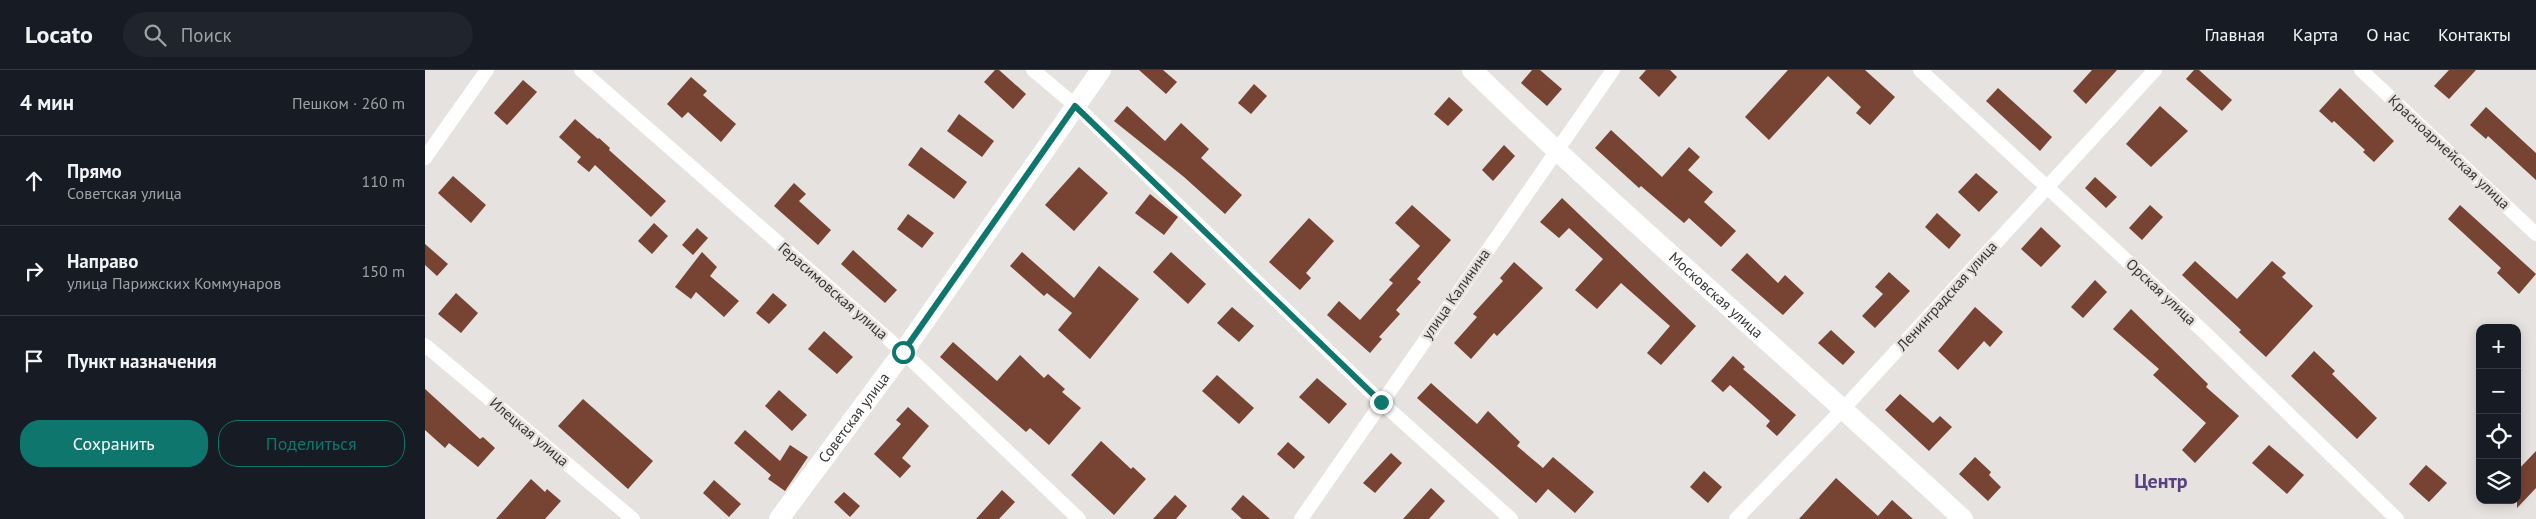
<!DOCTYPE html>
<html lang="ru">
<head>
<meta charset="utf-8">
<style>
	:root { --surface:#171b24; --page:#20242c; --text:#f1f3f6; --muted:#9ea1a6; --line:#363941; --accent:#0f766e }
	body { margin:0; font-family:"PT Sans",sans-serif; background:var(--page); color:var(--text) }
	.controls { position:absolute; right:15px; bottom:15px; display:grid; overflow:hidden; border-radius:10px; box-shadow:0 2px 12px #0003 }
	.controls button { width:45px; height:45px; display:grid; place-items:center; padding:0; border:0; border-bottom:1px solid var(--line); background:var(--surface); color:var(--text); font:25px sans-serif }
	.stop { position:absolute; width:15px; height:15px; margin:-11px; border:4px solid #0f766e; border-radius:50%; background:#fff }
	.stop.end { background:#0f766e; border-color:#fff; box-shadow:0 1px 5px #0008 }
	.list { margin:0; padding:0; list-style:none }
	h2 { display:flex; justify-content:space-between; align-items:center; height:65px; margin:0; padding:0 20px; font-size:21px }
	h2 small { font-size:16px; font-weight:400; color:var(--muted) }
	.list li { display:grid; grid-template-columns:32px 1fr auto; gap:15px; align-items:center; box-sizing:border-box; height:90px; padding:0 20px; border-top:1px solid var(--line) }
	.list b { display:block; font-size:19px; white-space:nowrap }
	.list p { margin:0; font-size:16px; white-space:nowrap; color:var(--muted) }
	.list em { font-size:16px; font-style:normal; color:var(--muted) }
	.actions { display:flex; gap:10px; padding:15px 20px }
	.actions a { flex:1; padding:11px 0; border:1px solid var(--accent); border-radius:20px; text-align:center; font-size:18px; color:var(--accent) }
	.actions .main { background:var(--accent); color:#fff }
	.icon { flex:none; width:28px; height:28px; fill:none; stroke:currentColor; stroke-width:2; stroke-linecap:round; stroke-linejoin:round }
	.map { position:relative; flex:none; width:2111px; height:449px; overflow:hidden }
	header { display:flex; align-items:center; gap:30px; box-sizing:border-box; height:70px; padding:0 25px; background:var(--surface); border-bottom:1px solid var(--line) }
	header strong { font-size:24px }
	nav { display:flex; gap:28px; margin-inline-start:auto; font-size:18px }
	.search { width:350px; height:45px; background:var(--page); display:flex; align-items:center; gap:12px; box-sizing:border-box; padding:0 18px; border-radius:28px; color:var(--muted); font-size:19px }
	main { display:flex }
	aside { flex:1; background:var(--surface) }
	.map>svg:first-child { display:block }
</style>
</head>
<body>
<header>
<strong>Locato</strong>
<div class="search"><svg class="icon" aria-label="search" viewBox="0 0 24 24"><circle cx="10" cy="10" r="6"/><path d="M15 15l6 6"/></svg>Поиск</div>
<nav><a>Главная</a><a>Карта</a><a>О нас</a><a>Контакты</a></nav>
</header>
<main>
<aside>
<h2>4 мин<small>Пешком · 260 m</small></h2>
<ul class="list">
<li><svg class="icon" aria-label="ahead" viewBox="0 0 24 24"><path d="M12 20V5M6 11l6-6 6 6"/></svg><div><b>Прямо</b><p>Советская улица</p></div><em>110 m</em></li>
<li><svg class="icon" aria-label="right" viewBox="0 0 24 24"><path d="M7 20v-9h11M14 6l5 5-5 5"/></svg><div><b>Направо</b><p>улица Парижских Коммунаров</p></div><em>150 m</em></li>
<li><svg class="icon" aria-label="arrive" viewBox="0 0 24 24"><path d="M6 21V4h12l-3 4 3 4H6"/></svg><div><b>Пункт назначения</b></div></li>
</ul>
<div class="actions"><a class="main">Сохранить</a><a>Поделиться</a></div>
</aside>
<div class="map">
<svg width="2111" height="449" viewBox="0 0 2111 449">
	<rect width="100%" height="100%" fill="#e5e2df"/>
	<!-- building -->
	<g fill="#774332">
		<polygon points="570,0 574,0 601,24 588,39 559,12"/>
		<polygon points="714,0 738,0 752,12 741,24"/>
		<polygon points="1107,0 1115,0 1137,19 1122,36 1096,13"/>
		<polygon points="1221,0 1245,0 1252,7 1234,27 1214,8"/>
		<polygon points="1363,0 1440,0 1470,27 1445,55 1431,43 1436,37 1403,6 1344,70 1320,47"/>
		<polygon points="1667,0 1692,0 1661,34 1648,21"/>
		<polygon points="1769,0 1774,0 1807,30 1797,41 1761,9"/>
		<polygon points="2024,0 2051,0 2024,29 2009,16"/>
		<polygon points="266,7 282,21 278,25 311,54 296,72 263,42 257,48 242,34"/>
		<polygon points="98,10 112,22 82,55 69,43"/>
		<polygon points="829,14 842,26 826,44 813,33"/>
		<polygon points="1573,18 1627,67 1615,81 1561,31"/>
		<polygon points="1915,18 1969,71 1949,92 1938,82 1940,80 1909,51 1907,53 1894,41"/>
		<polygon points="1024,27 1038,40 1023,56 1009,44"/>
		<polygon points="702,36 740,71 756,53 784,79 776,88 817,125 800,144 759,107 689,51"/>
		<polygon points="1735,36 1763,61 1726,97 1701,74"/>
		<polygon points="2061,37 2111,83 2111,110 2063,66 2061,69 2045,55"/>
		<polygon points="534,44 569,71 557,87 522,61"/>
		<polygon points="150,49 173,69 174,68 185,78 184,80 241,131 226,147 170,95 164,102 152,92 156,87 134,67"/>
		<polygon points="1186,60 1237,107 1264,77 1275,87 1263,100 1288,122 1279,132 1311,161 1296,177 1264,148 1259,153 1216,116 1214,118 1170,78"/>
		<polygon points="1079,75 1090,86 1068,111 1057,100"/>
		<polygon points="496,77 542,112 529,129 483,95"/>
		<polygon points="654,97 683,123 649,161 620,135"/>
		<polygon points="1551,103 1573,122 1554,142 1533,122"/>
		<polygon points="28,106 61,135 46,153 13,123"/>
		<polygon points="1670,107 1692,127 1681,138 1660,118"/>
		<polygon points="369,113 381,124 374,131 406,160 393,175 349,136"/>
		<polygon points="725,124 753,147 739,165 710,143"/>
		<polygon points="1137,128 1271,256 1236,295 1222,283 1245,256 1196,213 1172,239 1150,220 1178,189 1144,158 1134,168 1115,152"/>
		<polygon points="987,135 1026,170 992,209 996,212 971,240 975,244 954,267 957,269 945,283 902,245 914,231 935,250 968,213 964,210 995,176 970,153"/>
		<polygon points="1725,135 1738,147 1717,170 1704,158"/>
		<polygon points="2035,135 2111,204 2094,224 2072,203 2076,198 2023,149"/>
		<polygon points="1512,143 1536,165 1524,179 1500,157"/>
		<polygon points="483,144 509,163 497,178 472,159"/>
		<polygon points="884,148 909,171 881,203 886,208 875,220 844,192"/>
		<polygon points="229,153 243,166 227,184 213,171"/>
		<polygon points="1616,157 1636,176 1616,197 1596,179"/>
		<polygon points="272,158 283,168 268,185 257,175"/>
		<polygon points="0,174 23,194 12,206 0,195"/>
		<polygon points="428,180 472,220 460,233 416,194"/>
		<polygon points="277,182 292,197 285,206 314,231 299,247 271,222 266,229 250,217"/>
		<polygon points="597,182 649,228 674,196 714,229 665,289 633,260 647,243 622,223 619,226 585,196"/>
		<polygon points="746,182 781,214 763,234 728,202"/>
		<polygon points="1322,183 1353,213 1360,205 1379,223 1358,245 1306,200"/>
		<polygon points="1770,191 1812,229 1847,191 1861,203 1857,207 1888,236 1841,287 1814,262 1816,260 1757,205"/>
		<polygon points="1089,192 1118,218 1072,266 1069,263 1046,289 1029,273 1052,247 1048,244 1078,211 1075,208"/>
		<polygon points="1464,202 1485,221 1450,258 1437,246 1458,224 1450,217"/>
		<polygon points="1670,210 1682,222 1658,248 1646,237"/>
		<polygon points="31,223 53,243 36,263 13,244"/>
		<polygon points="348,223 362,235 344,254 331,243"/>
		<polygon points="807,237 829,256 814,272 792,253"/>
		<polygon points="1550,237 1578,262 1565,277 1559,271 1533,300 1513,281"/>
		<polygon points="1706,239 1783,314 1781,317 1814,346 1770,393 1757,380 1781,353 1728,305 1734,299 1688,259"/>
		<polygon points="1406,260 1430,282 1418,295 1393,273"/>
		<polygon points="399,261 428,287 412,304 383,279"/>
		<polygon points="528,272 572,311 595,285 619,308 623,304 640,319 637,322 656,338 624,375 605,358 601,362 515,287"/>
		<polygon points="1889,281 1910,301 1907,304 1952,348 1932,369 1866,306"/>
		<polygon points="1308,286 1320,297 1318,299 1371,345 1352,366 1341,356 1345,351 1305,315 1298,322 1286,311"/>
		<polygon points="792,305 829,338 814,354 777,321"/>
		<polygon points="892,308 922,334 904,354 874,327"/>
		<polygon points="1006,313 1052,354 1063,341 1095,372 1092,376 1118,398 1128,387 1169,422 1150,443 1123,419 1111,433 992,328"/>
		<polygon points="0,319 55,369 58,367 70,378 53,397 24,373 20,378 0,360"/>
		<polygon points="354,320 382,345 367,361 340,336"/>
		<polygon points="1475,324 1508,353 1515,346 1527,357 1504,381 1460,340"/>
		<polygon points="158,329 228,391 203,419 133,356"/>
		<polygon points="483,337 504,356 477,388 486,396 475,408 449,384 476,354 471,350"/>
		<polygon points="320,360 355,391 365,375 383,387 360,421 343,409 346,405 309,373"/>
		<polygon points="676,371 706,399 708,397 721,409 689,445 646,405"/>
		<polygon points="863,372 880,387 869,399 852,384"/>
		<polygon points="1844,375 1879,405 1862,424 1827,393"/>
		<polygon points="2111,381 2111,418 2092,438 2092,401"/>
		<polygon points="966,383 977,393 950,423 938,413"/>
		<polygon points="1550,387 1566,402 1564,405 1576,417 1563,431 1534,404"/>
		<polygon points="2001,395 2022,413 2004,432 1984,414"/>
		<polygon points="1279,401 1297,417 1283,433 1265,417"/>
		<polygon points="1411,408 1453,446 1467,430 1488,449 1374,449"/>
		<polygon points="106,409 120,422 122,419 136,431 120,449 71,449"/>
		<polygon points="289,410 316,434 304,447 278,423"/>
		<polygon points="1006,418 1020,431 1004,449 978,449"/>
		<polygon points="577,420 590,432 574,449 551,449"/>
		<polygon points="419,422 435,436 425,447 409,432"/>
		<polygon points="750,425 762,436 751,449 728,449"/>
		<polygon points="818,425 845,449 817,449 806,439"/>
	</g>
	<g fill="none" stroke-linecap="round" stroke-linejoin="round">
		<!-- street -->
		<g stroke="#fff" stroke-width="14">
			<polyline points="156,0 478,282 654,449"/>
			<polyline points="608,0 651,36 956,332 1086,449"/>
			<polyline points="1495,0 1777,260 1972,449"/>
			<polyline points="1936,0 2111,164"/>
			<polyline points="0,88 62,0"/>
			<polyline points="0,275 208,449"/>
			<polyline points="876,449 1188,0"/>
			<polyline points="1311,449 1419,338 1730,0"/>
		</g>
		<!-- secondary -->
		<g stroke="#fff" stroke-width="20">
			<path id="s1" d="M1047,0C1206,154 1376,298 1538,449"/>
			<path id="s2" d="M354,449L478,282L676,0"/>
		</g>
	</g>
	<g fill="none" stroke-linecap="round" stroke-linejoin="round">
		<!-- route -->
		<polyline stroke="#0f766e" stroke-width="6" points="478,282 650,36 956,332"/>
	</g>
	<g text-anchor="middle" stroke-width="5" stroke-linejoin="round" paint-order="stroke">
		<!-- street labels -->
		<g font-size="15" fill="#373635" stroke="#e5e2df">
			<text transform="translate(2024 82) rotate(43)" y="5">Красноармейская улица</text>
			<text transform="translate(408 221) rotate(41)" y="5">Герасимовская улица</text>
			<text transform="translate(1736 222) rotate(43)" y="5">Орская улица</text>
			<text transform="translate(1031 224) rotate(-55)" y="5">улица Калинина</text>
			<text dy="5" stroke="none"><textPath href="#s1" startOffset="332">Московская улица</textPath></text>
			<text transform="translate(1522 226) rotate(-48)" y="5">Ленинградская улица</text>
			<text dy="5" stroke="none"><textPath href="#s2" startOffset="126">Советская улица</textPath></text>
			<text transform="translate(104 362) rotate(40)" y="5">Илецкая улица</text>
		</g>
		<!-- district labels -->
		<g font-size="20" font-weight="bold" fill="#57427f" stroke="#e5e2df">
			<text x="1736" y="418">Центр</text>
		</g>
	</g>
</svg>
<div class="controls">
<button>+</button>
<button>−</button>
<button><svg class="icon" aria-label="locate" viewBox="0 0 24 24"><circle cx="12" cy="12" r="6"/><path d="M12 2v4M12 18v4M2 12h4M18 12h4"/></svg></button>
<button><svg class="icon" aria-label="layers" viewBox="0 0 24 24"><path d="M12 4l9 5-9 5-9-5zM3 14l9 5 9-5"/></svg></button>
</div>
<div class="stop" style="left:478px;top:282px"></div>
<div class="stop end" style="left:956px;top:332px"></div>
</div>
</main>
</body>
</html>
